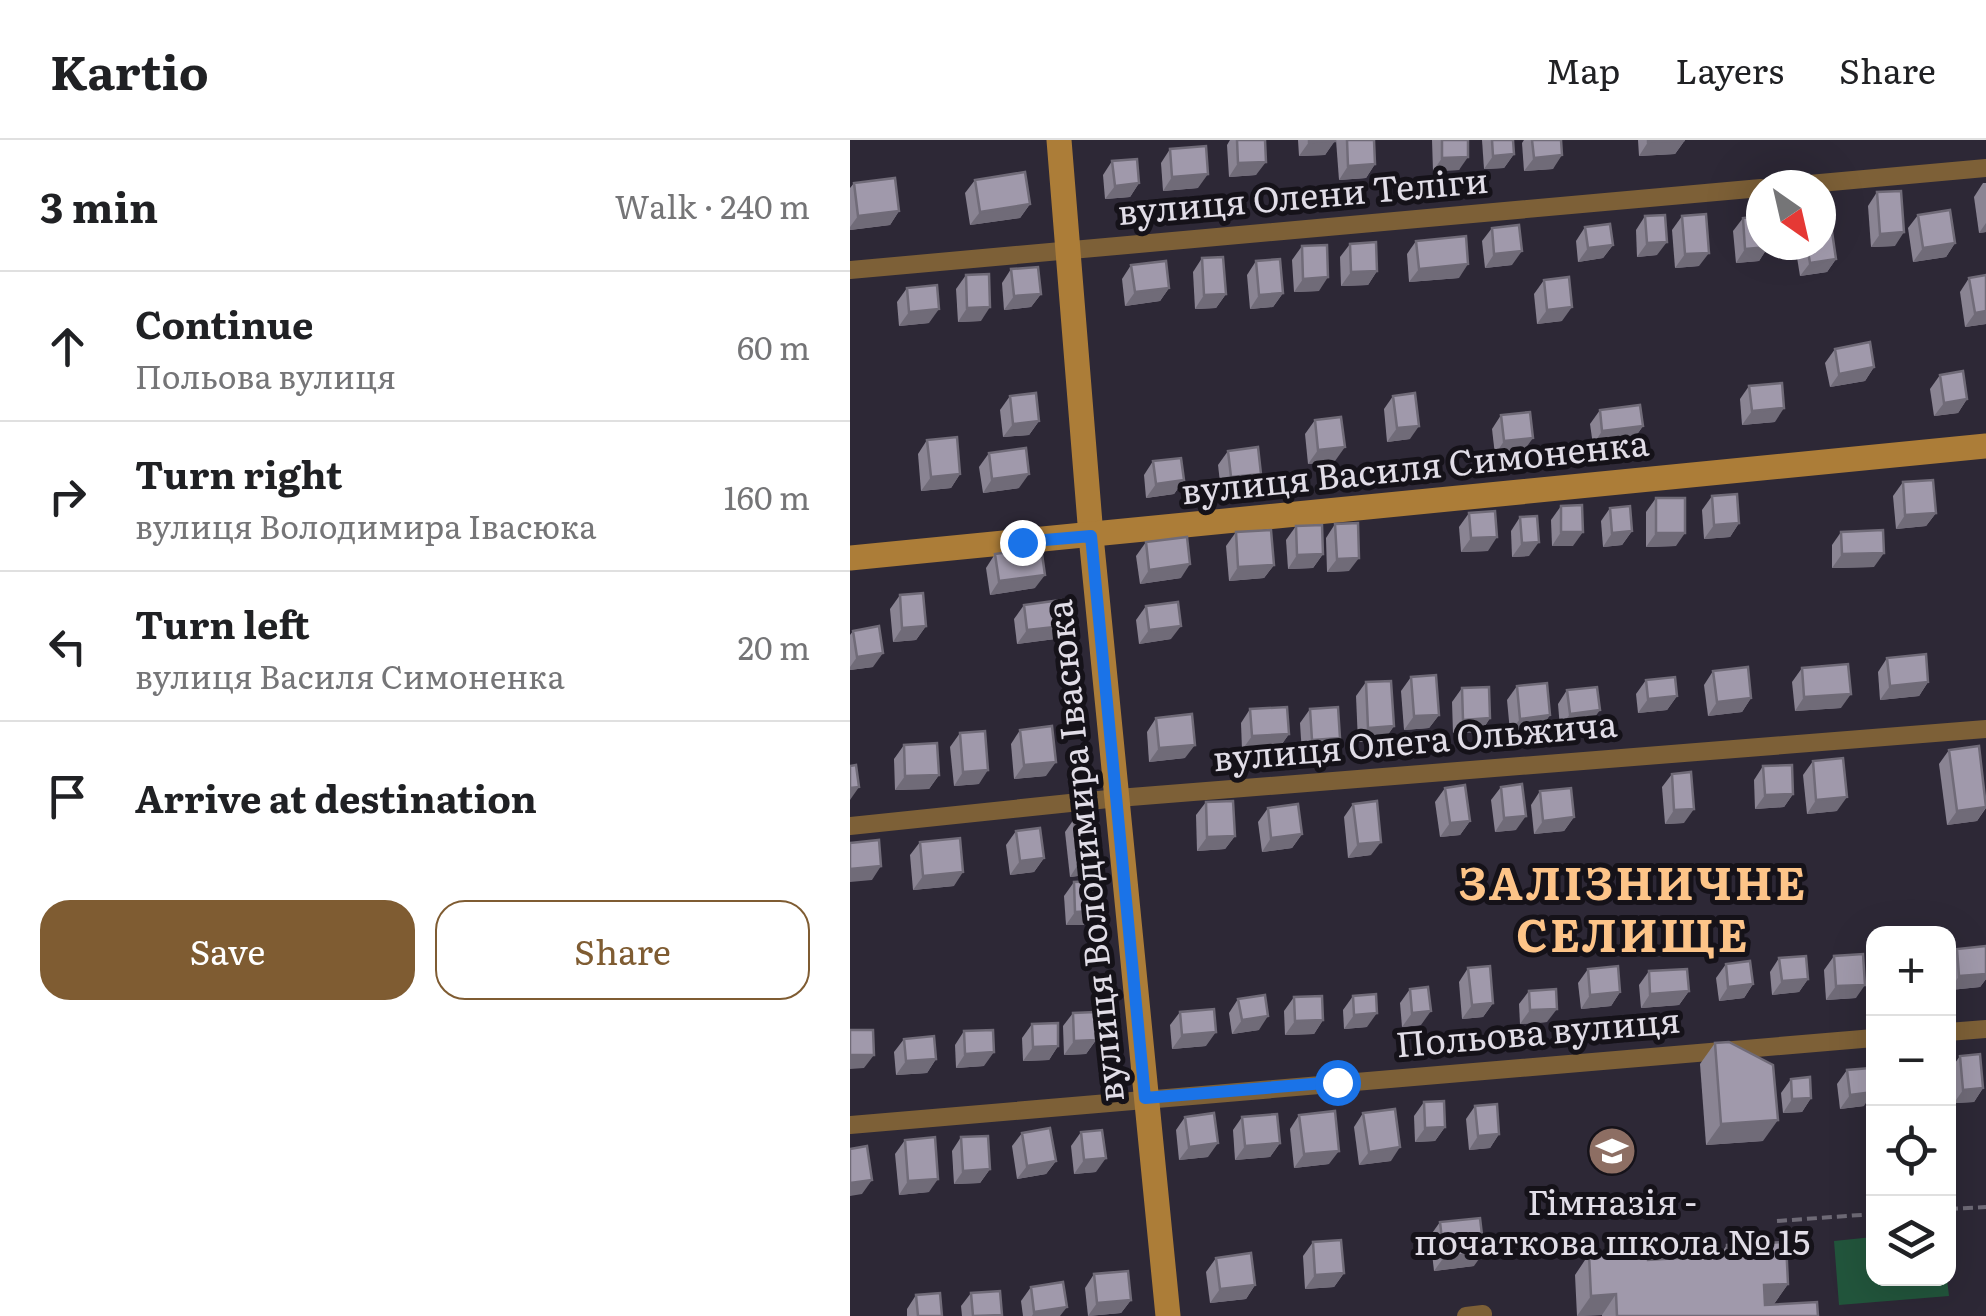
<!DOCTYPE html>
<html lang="en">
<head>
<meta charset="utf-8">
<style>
	:root { --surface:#fff; --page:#f6f6f6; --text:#202124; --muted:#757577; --line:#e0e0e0; --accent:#7f5c32 }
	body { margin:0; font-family:Literata,serif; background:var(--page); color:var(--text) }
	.controls { position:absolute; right:30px; bottom:30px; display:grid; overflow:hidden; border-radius:20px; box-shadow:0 10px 40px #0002 }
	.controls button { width:90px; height:90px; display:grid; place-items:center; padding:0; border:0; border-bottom:2px solid var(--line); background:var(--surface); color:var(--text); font:50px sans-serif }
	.compass { position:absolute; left:896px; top:30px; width:90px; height:90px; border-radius:50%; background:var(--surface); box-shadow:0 10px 40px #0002; rotate:146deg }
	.stop { position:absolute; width:30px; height:30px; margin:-22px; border:8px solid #1a73e8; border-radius:50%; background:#fff }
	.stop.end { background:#1a73e8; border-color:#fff; box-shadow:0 2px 10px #0008 }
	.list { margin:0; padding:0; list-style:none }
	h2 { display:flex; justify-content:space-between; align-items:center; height:130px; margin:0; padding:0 40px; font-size:42px }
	h2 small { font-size:32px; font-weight:400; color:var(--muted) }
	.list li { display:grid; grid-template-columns:65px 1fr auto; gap:30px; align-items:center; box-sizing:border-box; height:150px; padding:0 40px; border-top:2px solid var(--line) }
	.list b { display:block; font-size:38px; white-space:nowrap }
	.list p { margin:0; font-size:32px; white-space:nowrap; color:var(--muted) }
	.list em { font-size:32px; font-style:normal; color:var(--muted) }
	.actions { display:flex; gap:20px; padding:30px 40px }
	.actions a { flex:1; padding:22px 0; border:2px solid var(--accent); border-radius:30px; text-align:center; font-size:35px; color:var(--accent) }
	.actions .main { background:var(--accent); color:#fff }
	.icon { flex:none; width:55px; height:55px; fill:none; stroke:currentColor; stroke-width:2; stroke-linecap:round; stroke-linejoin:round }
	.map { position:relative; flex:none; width:1136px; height:1176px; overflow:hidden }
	header { display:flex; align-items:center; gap:60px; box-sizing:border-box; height:140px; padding:0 50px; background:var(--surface); border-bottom:2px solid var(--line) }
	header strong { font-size:48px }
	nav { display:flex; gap:55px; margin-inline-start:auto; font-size:35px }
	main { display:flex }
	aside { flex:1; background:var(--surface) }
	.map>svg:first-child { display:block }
</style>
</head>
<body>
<header>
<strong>Kartio</strong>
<nav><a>Map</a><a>Layers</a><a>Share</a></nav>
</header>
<main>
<aside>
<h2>3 min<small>Walk · 240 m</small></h2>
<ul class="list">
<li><svg class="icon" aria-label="ahead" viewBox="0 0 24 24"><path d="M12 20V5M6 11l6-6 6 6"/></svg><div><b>Continue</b><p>Польова вулиця</p></div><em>60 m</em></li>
<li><svg class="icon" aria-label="right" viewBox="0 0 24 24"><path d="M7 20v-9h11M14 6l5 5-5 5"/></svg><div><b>Turn right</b><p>вулиця Володимира Івасюка</p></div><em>160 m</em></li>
<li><svg class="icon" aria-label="left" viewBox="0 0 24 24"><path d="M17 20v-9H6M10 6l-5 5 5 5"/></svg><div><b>Turn left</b><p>вулиця Василя Симоненка</p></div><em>20 m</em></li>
<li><svg class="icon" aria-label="arrive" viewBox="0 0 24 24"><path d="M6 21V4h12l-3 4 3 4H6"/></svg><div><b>Arrive at destination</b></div></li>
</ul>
<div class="actions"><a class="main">Save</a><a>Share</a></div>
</aside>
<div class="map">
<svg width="1136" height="1176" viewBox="0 0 1136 1176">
	<rect width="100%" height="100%" fill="#2d2836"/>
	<!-- green -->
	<polygon fill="#22553c" points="1023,1097 1024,1138 1097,1139 1099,1156 989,1165 984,1101"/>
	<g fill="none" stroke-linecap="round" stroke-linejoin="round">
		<!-- path -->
		<g stroke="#6e6a76" stroke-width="4" stroke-dasharray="10 5" stroke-linecap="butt">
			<polyline points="1098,1069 1136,1067"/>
			<polyline points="927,1081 1024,1074"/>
		</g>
		<!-- street -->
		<g stroke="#7d6037" stroke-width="18">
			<polyline points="948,45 1136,28"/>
			<polyline points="0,130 911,48"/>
			<polyline points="0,686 268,658 1136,589"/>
			<polyline points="1098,892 1136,889"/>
			<polyline points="0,985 1024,898"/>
			<polyline points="616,1176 633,1174"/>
		</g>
		<!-- secondary -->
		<g stroke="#ac7d38" stroke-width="25">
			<polyline points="209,0 241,396 318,1176"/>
			<polyline points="0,418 1136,306"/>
		</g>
	</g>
	<!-- wall -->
	<g fill="#8a8493">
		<polygon points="380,0 415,0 406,35 379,37 377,5"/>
		<polygon points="448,0 485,0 475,15 449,16"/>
		<polygon points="486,0 524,0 525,24 516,38 489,40"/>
		<polygon points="582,0 618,0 609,30 583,31"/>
		<polygon points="632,0 663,0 664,14 654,28 634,29"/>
		<polygon points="674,0 711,0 703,29 674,31 672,3"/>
		<polygon points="788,0 835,0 825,14 789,16"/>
		<polygon points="320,9 348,48 313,51 311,23"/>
		<polygon points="262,21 289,43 280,57 255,59 253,35"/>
		<polygon points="125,40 180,64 170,78 120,85 115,53"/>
		<polygon points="4,43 49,71 40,85 0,90 0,48"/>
		<polygon points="1133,43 1136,43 1136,92 1129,93 1124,57"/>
		<polygon points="1027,52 1045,106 1021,107 1018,66"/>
		<polygon points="1068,75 1105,103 1096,117 1063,122 1058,88"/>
		<polygon points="795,76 807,115 787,117 786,90"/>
		<polygon points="832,76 849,126 825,128 822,90"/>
		<polygon points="893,78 918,107 909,121 886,123 883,91"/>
		<polygon points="735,87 763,105 753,118 728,122 726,101"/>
		<polygon points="642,88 662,125 635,128 632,101"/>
		<polygon points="566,101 609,138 559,142 557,114"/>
		<polygon points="500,104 527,131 518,145 491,146 490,117"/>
		<polygon points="945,105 971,105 986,119 977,132 950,136"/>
		<polygon points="452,106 469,151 444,152 442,120"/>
		<polygon points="352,118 376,154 366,168 345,169 343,132"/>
		<polygon points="406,121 433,153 423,167 400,169 397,135"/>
		<polygon points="281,125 319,148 310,161 275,166 272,139"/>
		<polygon points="161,129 191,154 181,167 154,170 152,143"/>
		<polygon points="116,135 131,181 108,182 106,149"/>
		<polygon points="1136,135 1136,184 1115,187 1110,152 1119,138"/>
		<polygon points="694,140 712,181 687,184 684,154"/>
		<polygon points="57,148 79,183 49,186 47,162"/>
		<polygon points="985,209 1024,227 1015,241 980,247 975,223"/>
		<polygon points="1090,235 1117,259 1108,273 1084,276 1080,249"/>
		<polygon points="899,246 925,282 892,285 890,259"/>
		<polygon points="160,256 189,281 179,295 153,297 150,270"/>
		<polygon points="543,256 560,299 537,302 534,269"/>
		<polygon points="750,270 793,286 783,300 743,305 740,284"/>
		<polygon points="651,275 673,312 645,315 642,289"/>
		<polygon points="465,280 485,321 458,324 455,294"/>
		<polygon points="77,300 110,334 101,348 71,351 68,314"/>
		<polygon points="378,311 402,348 371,351 368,325"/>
		<polygon points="139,313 169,348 133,353 129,327"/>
		<polygon points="303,321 334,340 324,354 296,358 294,335"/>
		<polygon points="1053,342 1086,373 1076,386 1046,389 1043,356"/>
		<polygon points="862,356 889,383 880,397 854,399 852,370"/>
		<polygon points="806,358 826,406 796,407 796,372"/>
		<polygon points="711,366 723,406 702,406 701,380"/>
		<polygon points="760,368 782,391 772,405 753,407 751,381"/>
		<polygon points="619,373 638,411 611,412 609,387"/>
		<polygon points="670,377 679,416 662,417 661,391"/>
		<polygon points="485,384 499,431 477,432 476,398"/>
		<polygon points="446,386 473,414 463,428 438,429 436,400"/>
		<polygon points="386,392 424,425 414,438 379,441 376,406"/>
		<polygon points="991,392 1024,427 982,428 982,405"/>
		<polygon points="296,402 331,438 290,444 286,416"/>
		<polygon points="145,414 185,448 140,455 136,428"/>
		<polygon points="50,455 76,486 66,500 43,502 40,469"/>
		<polygon points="174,465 214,486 205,499 167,504 164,479"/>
		<polygon points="296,466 321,499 289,504 286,480"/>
		<polygon points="3,491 23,527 0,530 0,495"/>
		<polygon points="1037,518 1078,542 1069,556 1030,560 1028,532"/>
		<polygon points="952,528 991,568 945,571 942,542"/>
		<polygon points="863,531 901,558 892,572 858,576 854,545"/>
		<polygon points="561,537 589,575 579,588 554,590 551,551"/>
		<polygon points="796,540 827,556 817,570 788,573 786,554"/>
		<polygon points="516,542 544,586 534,600 508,602 506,556"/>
		<polygon points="667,546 700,575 690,589 660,592 657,560"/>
		<polygon points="612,548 640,578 631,592 603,593 602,562"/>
		<polygon points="717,550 740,584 710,588 708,564"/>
		<polygon points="400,569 439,594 429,608 392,610 391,583"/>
		<polygon points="460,569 480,611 452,614 450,583"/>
		<polygon points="306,578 335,618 299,622 297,592"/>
		<polygon points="170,590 196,636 164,639 161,604"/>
		<polygon points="110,593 129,644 104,646 100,607"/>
		<polygon points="54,605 89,635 79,649 45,650 44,619"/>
		<polygon points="1099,610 1136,661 1136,668 1127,681 1097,685 1089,624"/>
		<polygon points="963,621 987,671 957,674 953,635"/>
		<polygon points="913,626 943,654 934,667 905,669 904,640"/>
		<polygon points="822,634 834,683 815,684 812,647"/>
		<polygon points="651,647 666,690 645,692 641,660"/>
		<polygon points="595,648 620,681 610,695 590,697 585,662"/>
		<polygon points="690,651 724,677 714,691 684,694 681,665"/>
		<polygon points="356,662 385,696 375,709 347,711 346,675"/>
		<polygon points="503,664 521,715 498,718 494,677"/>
		<polygon points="418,668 452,694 442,708 412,712 408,682"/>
		<polygon points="224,679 243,734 220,737 215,692"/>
		<polygon points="166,691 194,718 184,732 160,735 156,705"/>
		<polygon points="70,702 104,746 63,750 60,715"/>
		<polygon points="224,742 234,785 216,785 214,756"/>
		<polygon points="1136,806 1136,839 1130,847 1100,850 1098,821 1107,809"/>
		<polygon points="984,816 1006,858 976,860 974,830"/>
		<polygon points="929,818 958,839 949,852 922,855 920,832"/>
		<polygon points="876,824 903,844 894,858 869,861 866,838"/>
		<polygon points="618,828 643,863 633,877 612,879 609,842"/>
		<polygon points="738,829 770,852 761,866 731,869 728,843"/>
		<polygon points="799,831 839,851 829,865 791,868 789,845"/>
		<polygon points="560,849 571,885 552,887 550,863"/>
		<polygon points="679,851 697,882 670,884 669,864"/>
		<polygon points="503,856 517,887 494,889 493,870"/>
		<polygon points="444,857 473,880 464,894 435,895 434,871"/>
		<polygon points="388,859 409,890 382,894 379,873"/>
		<polygon points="330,872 356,906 322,909 320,885"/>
		<polygon points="223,873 246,900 236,914 214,915 213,886"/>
		<polygon points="182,884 208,906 199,920 173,921 172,898"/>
		<polygon points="114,891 134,926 106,928 105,905"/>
		<polygon points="54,899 86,919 77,933 46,935 44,912"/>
		<polygon points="865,903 913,1001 856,1005 850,924"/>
		<polygon points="1110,916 1133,948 1124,962 1104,963 1100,930"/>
		<polygon points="997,930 1014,966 990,969 987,944"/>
		<polygon points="941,939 961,958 952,972 933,973 931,953"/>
		<polygon points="574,962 595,987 585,1001 565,1002 564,976"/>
		<polygon points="625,966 649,994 640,1008 619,1010 616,979"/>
		<polygon points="513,973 541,1021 509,1025 504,987"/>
		<polygon points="449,975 479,1024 444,1028 440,989"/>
		<polygon points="335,977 358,1017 329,1020 326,990"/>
		<polygon points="392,977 430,1003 420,1017 385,1020 383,990"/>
		<polygon points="231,992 246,1032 224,1034 221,1006"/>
		<polygon points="172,993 206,1021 196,1034 167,1039 162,1006"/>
		<polygon points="111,997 140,1029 130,1043 104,1044 102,1011"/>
		<polygon points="55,1000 79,1052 49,1055 45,1014"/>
		<polygon points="590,1082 624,1126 584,1131 580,1096"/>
		<polygon points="463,1102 494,1133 484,1147 455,1149 453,1116"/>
		<polygon points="877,1105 938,1144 924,1164 968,1176 752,1176 752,1175 727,1176 725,1135 739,1114 798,1120 869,1116"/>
		<polygon points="366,1118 405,1145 396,1159 360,1163 356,1132"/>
		<polygon points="244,1134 281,1160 271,1173 238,1176 235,1148"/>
		<polygon points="181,1147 210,1176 173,1176 171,1161"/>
		<polygon points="121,1153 151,1176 112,1176 111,1166"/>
		<polygon points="66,1155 92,1176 57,1176 57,1169"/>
	</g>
	<!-- shaded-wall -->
	<g fill="#706b78">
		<polygon points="835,0 825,14 789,16 798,2"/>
		<polygon points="485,1 475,15 449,16 459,2"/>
		<polygon points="664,14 654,28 634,29 643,16"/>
		<polygon points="712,15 703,29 674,31 684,18"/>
		<polygon points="618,17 609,30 583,31 592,18"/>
		<polygon points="416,22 406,35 379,37 388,23"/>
		<polygon points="525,24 516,38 489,40 498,26"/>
		<polygon points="358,34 348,48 313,51 322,37"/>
		<polygon points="289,43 280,57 255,59 265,46"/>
		<polygon points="180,64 170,78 120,85 130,72"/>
		<polygon points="49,71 40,85 0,90 0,87 8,76"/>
		<polygon points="1136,83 1136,92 1129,93"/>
		<polygon points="1054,92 1045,106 1021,107 1030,94"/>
		<polygon points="817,102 807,115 787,117 797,103"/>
		<polygon points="1105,103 1096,117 1063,122 1073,108"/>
		<polygon points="763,105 753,118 728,122 738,108"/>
		<polygon points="918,107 909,121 886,123 895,109"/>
		<polygon points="672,111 662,125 635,128 644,114"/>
		<polygon points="859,113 849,126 825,128 835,114"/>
		<polygon points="986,119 977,132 950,136 960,123"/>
		<polygon points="618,124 609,138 559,142 569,129"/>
		<polygon points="527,131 518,145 491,146 501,132"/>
		<polygon points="478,137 469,151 444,152 453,139"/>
		<polygon points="319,148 310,161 275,166 285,152"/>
		<polygon points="433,153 423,167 400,169 409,155"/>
		<polygon points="191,154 181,167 154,170 164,156"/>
		<polygon points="376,154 366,168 345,169 354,155"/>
		<polygon points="140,167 131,181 108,182 117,168"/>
		<polygon points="722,167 712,181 687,184 697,170"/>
		<polygon points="89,169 79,183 49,186 59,172"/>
		<polygon points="1136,171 1136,184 1115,187 1125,173"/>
		<polygon points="1024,227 1015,241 980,247 989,234"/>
		<polygon points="1117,259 1108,273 1084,276 1094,263"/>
		<polygon points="934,268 925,282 892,285 902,271"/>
		<polygon points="189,281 179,295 153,297 163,284"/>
		<polygon points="569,286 560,299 537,302 547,288"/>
		<polygon points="793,286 783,300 743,305 752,291"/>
		<polygon points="683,298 673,312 645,315 654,301"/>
		<polygon points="495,307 485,321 458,324 468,310"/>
		<polygon points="110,334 101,348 71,351 81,337"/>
		<polygon points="179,334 169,348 133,353 142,339"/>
		<polygon points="411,334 402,348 371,351 381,337"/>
		<polygon points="334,340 324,354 296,358 306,344"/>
		<polygon points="1086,373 1076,386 1046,389 1055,375"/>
		<polygon points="889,383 880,397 854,399 864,385"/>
		<polygon points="782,391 772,405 753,407 762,393"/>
		<polygon points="711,392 733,392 723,406 702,406"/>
		<polygon points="806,393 835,393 826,406 796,407"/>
		<polygon points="647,397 638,411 611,412 621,398"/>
		<polygon points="689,402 679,416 662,417 672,403"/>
		<polygon points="1034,413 1024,427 982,428 992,414"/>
		<polygon points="473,414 463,428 438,429 447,415"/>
		<polygon points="509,418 499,431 477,432 487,419"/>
		<polygon points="340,424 331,438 290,444 299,430"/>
		<polygon points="424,425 414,438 379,441 388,427"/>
		<polygon points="195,435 185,448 140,455 149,441"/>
		<polygon points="76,486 66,500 43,502 52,488"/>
		<polygon points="214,486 205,499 167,504 177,490"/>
		<polygon points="331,486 321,499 289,504 299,490"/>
		<polygon points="33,513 23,527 0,530 0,527 7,517"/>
		<polygon points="1078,542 1069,556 1030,560 1040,546"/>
		<polygon points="1001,554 991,568 945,571 954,557"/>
		<polygon points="827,556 817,570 788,573 798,559"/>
		<polygon points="901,558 892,572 858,576 867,562"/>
		<polygon points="750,570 740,584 710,588 720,574"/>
		<polygon points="589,575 579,588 554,590 564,576"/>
		<polygon points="700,575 690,589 660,592 670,579"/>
		<polygon points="640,578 631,592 603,593 613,580"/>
		<polygon points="544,586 534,600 508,602 518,588"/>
		<polygon points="439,594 429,608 392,610 402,596"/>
		<polygon points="490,598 480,611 452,614 462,600"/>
		<polygon points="345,605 335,618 299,622 309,608"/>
		<polygon points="206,622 196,636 164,639 174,625"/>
		<polygon points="138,630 129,644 104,646 113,632"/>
		<polygon points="89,635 79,649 45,650 55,636"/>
		<polygon points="9,647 0,660 0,648"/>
		<polygon points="943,654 934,667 905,669 915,655"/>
		<polygon points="997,657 987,671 957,674 966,660"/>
		<polygon points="1136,667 1127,681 1097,685 1107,671"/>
		<polygon points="844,669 834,683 815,684 824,670"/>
		<polygon points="676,676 666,690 645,692 654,678"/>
		<polygon points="724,677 714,691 684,694 693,681"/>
		<polygon points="620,681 610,695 590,697 600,683"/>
		<polygon points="452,694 442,708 412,712 421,698"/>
		<polygon points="385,696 375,709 347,711 357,697"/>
		<polygon points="531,702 521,715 498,718 508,704"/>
		<polygon points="194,718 184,732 160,735 170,721"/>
		<polygon points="252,720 243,734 220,737 229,723"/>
		<polygon points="31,726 22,740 0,742 0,729"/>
		<polygon points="113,732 104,746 63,750 73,736"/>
		<polygon points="243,771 234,785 216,785 225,772"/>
		<polygon points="1136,834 1136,839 1130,847 1100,850 1109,836"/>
		<polygon points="958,839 949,852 922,855 932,841"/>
		<polygon points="903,844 894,858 869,861 878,847"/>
		<polygon points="1015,845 1006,858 976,860 986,846"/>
		<polygon points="839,851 829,865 791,868 800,854"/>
		<polygon points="770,852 761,866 731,869 740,855"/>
		<polygon points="643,863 633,877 612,879 622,865"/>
		<polygon points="707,869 697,882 670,884 680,870"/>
		<polygon points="581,871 571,885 552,887 562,873"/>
		<polygon points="527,873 517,887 494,889 504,875"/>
		<polygon points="418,876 409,890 382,894 392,880"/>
		<polygon points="473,880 464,894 435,895 445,881"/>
		<polygon points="366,892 356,906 322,909 332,895"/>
		<polygon points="246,900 236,914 214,915 224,901"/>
		<polygon points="208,906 199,920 173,921 183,907"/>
		<polygon points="144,912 134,926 106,928 115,914"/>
		<polygon points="0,915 24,915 14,928 0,929"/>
		<polygon points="86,919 77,933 46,935 56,921"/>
		<polygon points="1133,948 1124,962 1104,963 1113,950"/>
		<polygon points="1023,952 1014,966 990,969 1000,955"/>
		<polygon points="961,958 952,972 933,973 942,959"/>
		<polygon points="928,980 913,1001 856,1005 871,984"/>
		<polygon points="595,987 585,1001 565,1002 575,988"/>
		<polygon points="649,994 640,1008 619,1010 628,996"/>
		<polygon points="368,1003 358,1017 329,1020 339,1007"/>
		<polygon points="430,1003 420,1017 385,1020 395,1006"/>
		<polygon points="550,1007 541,1021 509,1025 519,1012"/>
		<polygon points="489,1011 479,1024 444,1028 454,1014"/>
		<polygon points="256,1018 246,1032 224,1034 234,1020"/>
		<polygon points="206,1021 196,1034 167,1039 177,1026"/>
		<polygon points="140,1029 130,1043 104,1044 113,1031"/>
		<polygon points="88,1039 79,1052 49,1055 58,1041"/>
		<polygon points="22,1040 12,1054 0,1056 0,1043"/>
		<polygon points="634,1112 624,1126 584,1131 594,1117"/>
		<polygon points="494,1133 484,1147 455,1149 465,1135"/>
		<polygon points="938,1144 924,1164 899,1165 914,1145"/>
		<polygon points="405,1145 396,1159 360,1163 370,1149"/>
		<polygon points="766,1154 752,1175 727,1176 741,1156"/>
		<polygon points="281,1160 271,1173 238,1176 247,1163"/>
		<polygon points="217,1167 210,1176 182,1176 184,1172"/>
	</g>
	<!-- building -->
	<g fill="#a099ab" stroke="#706b78" stroke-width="2.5">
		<polygon points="387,0 415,0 416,22 388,23"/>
		<polygon points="459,0 485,0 485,1 459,2"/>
		<polygon points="497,0 524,0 525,24 498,26"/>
		<polygon points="592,0 618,0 618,17 592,18"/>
		<polygon points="642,0 663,0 664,14 643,16"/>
		<polygon points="682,0 711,0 712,15 684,18"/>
		<polygon points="798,0 835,0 798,2"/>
		<polygon points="356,6 358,34 322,37 320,9"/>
		<polygon points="287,19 289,43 265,46 262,21"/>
		<polygon points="175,32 180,64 130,72 125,40"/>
		<polygon points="45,38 49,71 8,76 4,43"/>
		<polygon points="1051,51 1054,92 1030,94 1027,52"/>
		<polygon points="1100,70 1105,103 1073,108 1068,75"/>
		<polygon points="856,74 859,113 835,114 832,76"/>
		<polygon points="815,75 817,102 797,103 795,76"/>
		<polygon points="911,76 911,105 918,105 918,107 895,109 893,78"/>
		<polygon points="980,78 986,119 960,123 957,105 971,105 971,79"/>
		<polygon points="760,84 763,105 738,108 735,87"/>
		<polygon points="669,85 672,111 644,114 642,88"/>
		<polygon points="616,96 618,124 569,129 566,101"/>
		<polygon points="526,102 527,131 501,132 500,104"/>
		<polygon points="477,105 478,137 453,139 452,106"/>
		<polygon points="373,117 376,154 354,155 352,118"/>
		<polygon points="430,119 433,153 409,155 406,121"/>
		<polygon points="316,121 319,148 285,152 281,125"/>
		<polygon points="188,127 191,154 164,156 161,129"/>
		<polygon points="139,134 140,167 117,168 116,135"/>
		<polygon points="1136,135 1136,171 1125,173 1119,138"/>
		<polygon points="719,137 722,167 697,170 694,140"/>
		<polygon points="87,145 89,169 59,172 57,148"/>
		<polygon points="1020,202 1024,227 989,234 985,209"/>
		<polygon points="1113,231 1117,259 1094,263 1090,235"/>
		<polygon points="932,243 934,268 902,271 899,246"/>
		<polygon points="186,253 189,281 163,284 160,256"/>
		<polygon points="565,253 569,286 547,288 543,256"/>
		<polygon points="790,265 793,286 752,291 750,270"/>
		<polygon points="680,272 683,298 654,301 651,275"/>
		<polygon points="491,277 495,307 468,310 465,280"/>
		<polygon points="107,297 110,334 81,337 77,300"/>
		<polygon points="408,307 411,334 381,337 378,311"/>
		<polygon points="176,308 179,334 142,339 139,313"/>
		<polygon points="331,318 334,340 306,344 303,321"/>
		<polygon points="1083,340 1086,373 1055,375 1053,342"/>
		<polygon points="887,354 889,383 864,385 862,356"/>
		<rect x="806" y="358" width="29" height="35"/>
		<polygon points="732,365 733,392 711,392 711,366"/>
		<polygon points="780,366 782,391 762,393 760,368"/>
		<polygon points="645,371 647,397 621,398 619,373"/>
		<polygon points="687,376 689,402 672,403 670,377"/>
		<polygon points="508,383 509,418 487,419 485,384"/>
		<polygon points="472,385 473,414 447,415 446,386"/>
		<polygon points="421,390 424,425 388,427 386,392"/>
		<polygon points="1033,390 1034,413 992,414 991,392"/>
		<polygon points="337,397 340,424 299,430 296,402"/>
		<polygon points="191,407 195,435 149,441 145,414"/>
		<polygon points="73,453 76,486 52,488 50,455"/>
		<polygon points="211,460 214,486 177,490 174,465"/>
		<polygon points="328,462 331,486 299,490 296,466"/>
		<polygon points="29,486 33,513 7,517 3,491"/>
		<polygon points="1076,514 1078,542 1040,546 1037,518"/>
		<polygon points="998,524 1001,554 954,557 952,528"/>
		<polygon points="898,527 901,558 867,562 863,531"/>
		<polygon points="586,535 589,575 564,576 561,537"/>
		<polygon points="825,537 827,556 798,559 796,540"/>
		<polygon points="541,541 544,586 518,588 516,542"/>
		<polygon points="697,543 700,575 670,579 667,546"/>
		<polygon points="639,547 640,578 613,580 612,548"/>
		<polygon points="747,547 750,570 720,574 717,550"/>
		<polygon points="437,567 439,594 402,596 400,569"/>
		<polygon points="488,567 490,598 462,600 460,569"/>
		<polygon points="342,574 345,605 309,608 306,578"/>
		<polygon points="202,586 206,622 174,625 170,590"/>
		<polygon points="135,591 138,630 113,632 110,593"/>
		<polygon points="87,603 89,635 55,636 54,605"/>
		<polygon points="1129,606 1136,667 1107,671 1099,610"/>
		<polygon points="993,618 997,657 966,660 963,621"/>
		<polygon points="6,625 9,647 0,648 0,626"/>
		<polygon points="942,625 943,654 915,655 913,626"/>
		<polygon points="841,632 844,669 824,670 822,634"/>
		<polygon points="672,644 676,676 654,678 651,647"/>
		<polygon points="615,645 620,681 600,683 595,648"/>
		<polygon points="721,648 724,677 693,681 690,651"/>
		<polygon points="383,661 385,696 357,697 356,662"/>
		<polygon points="527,661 531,702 508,704 503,664"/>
		<polygon points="448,664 452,694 421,698 418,668"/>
		<polygon points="247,676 252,720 229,723 224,679"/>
		<polygon points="190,688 194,718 170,721 166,691"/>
		<polygon points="110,698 113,732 73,736 70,702"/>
		<polygon points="29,700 31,726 0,729 0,703"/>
		<polygon points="242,741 243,771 225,772 224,742"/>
		<polygon points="1136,806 1136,834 1109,836 1107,809"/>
		<polygon points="1013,814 1015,845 986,846 984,816"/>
		<polygon points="956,816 958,839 932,841 929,818"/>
		<polygon points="900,821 903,844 878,847 876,824"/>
		<polygon points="640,826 643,863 622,865 618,828"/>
		<polygon points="768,826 770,852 740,855 738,829"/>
		<polygon points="837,829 839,851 800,854 799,831"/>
		<polygon points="578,847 581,871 562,873 560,849"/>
		<polygon points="706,849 707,869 680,870 679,851"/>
		<polygon points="526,854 527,873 504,875 503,856"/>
		<polygon points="415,855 418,876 392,880 388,859"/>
		<polygon points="472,856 473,880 445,881 444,857"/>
		<polygon points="364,869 366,892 332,895 330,872"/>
		<polygon points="245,872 246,900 224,901 223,873"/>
		<polygon points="208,883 208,906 183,907 182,884"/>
		<polygon points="0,890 23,890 24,915 0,915"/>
		<polygon points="143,890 144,912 115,914 114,891"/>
		<polygon points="84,896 86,919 56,921 54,899"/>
		<polygon points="879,902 923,925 928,980 871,984 865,903"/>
		<polygon points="1130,914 1133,948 1113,950 1110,916"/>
		<polygon points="1020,928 1023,952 1000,955 997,930"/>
		<polygon points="960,937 961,958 942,959 941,939"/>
		<polygon points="594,961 595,987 575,988 574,962"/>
		<polygon points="647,964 649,994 628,996 625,966"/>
		<polygon points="545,969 550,1007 519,1012 513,973"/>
		<polygon points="485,971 489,1011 454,1014 449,975"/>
		<polygon points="364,973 368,1003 339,1007 335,977"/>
		<polygon points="427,974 430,1003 395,1006 392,977"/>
		<polygon points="200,988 206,1021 177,1026 172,993"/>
		<polygon points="252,990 256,1018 234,1020 231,992"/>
		<polygon points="138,996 140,1029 113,1031 111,997"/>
		<polygon points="85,997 88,1039 58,1041 55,1000"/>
		<polygon points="17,1006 22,1040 0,1043 0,1009"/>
		<polygon points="630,1078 634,1112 594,1117 590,1082"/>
		<polygon points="491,1100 494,1133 465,1135 463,1102"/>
		<polygon points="936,1102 938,1144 914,1145 915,1165 967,1162 968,1176 767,1176 766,1154 741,1156 739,1114 797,1111 798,1120 877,1115 877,1105"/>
		<polygon points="401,1113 405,1145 370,1149 366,1118"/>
		<polygon points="278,1131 281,1160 247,1163 244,1134"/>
		<polygon points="213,1142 217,1167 184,1172 181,1147"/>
		<polygon points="150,1151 152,1175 123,1176 121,1153"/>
		<polygon points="90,1153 92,1176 68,1176 66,1155"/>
	</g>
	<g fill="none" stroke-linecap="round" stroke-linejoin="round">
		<!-- route -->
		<polyline stroke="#1a73e8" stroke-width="12" points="172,402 241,396 295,958 487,942"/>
	</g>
	<!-- icons -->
	<defs>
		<g id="school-disc" transform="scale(2.5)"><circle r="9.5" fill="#8d6e63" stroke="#151219"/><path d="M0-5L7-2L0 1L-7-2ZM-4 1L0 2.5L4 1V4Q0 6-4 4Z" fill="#fff"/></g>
	</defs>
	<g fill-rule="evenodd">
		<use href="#school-disc" x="762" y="1011"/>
	</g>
	<g text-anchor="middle" stroke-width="10" stroke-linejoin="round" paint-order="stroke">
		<!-- street labels -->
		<g font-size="35" fill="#e1dde7" stroke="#151219">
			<text transform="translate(453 57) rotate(-5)" y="12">вулиця Олени Теліги</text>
			<text transform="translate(565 328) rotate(-6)" y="12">вулиця Василя Симоненка</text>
			<text transform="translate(565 602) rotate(-5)" y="12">вулиця Олега Ольжича</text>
			<text transform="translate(236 711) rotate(-96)" y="12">вулиця Володимира Івасюка</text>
			<text transform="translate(688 893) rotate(-5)" y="12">Польова вулиця</text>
		</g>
		<!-- poi labels -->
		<g font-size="35" fill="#e1dde7" stroke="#151219">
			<text x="762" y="1075">Гімназія -<tspan x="762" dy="40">початкова школа № 15</tspan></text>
		</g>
		<!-- district labels -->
		<g font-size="45" font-weight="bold" letter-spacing="2.5" fill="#fdc488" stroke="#151219">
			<text x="783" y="760">ЗАЛІЗНИЧНЕ<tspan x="783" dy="52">СЕЛИЩЕ</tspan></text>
		</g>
	</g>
</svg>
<div class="controls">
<button>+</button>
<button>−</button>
<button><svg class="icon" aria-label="locate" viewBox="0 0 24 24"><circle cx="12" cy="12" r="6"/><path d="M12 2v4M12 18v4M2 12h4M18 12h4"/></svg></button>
<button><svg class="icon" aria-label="layers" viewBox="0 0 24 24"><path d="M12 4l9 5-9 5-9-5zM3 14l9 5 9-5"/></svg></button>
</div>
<svg class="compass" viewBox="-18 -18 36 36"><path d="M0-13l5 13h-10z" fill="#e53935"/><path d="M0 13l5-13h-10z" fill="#757577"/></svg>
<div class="stop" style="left:487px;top:942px"></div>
<div class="stop end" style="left:172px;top:402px"></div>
</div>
</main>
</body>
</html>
